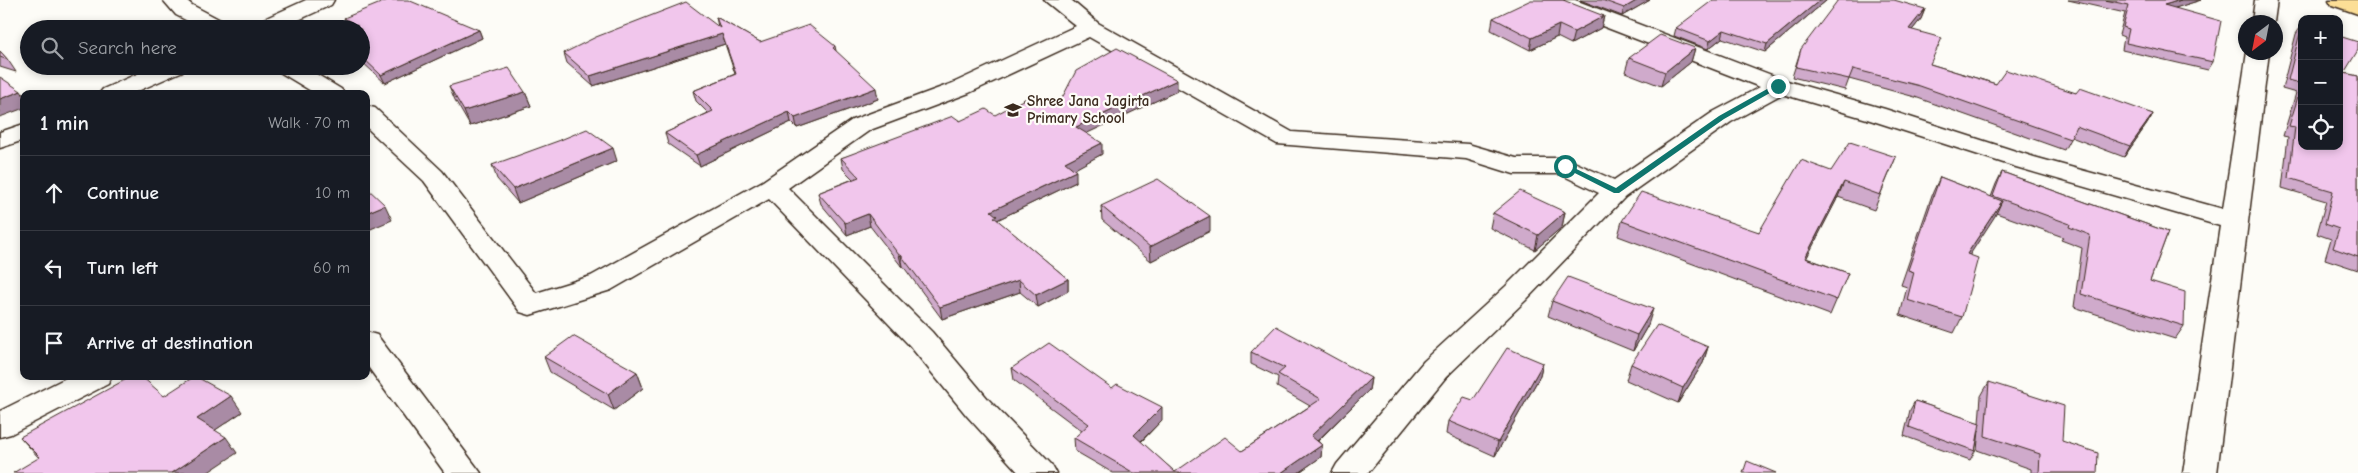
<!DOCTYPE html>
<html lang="en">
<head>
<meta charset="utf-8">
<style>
	:root { --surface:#171b24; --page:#242831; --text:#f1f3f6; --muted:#9ea1a6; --line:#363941 }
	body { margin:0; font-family:"Comic Neue",sans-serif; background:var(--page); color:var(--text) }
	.controls { position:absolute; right:15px; top:15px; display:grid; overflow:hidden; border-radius:10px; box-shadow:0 2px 8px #0003 }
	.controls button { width:45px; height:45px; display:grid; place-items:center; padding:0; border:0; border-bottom:1px solid var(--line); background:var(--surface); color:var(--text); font:25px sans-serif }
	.compass { position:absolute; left:2238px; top:15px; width:45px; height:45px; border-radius:50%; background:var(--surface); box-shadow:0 2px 8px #0003; rotate:212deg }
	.stop { position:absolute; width:15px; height:15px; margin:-11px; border:4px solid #0f766e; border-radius:50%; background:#fff }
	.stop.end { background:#0f766e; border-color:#fff; box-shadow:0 1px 5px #0008 }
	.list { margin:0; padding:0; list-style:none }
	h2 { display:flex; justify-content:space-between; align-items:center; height:65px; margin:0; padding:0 20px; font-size:21px }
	h2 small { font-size:16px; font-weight:400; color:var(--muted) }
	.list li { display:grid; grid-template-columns:32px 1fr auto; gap:15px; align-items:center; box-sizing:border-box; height:75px; padding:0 20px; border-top:1px solid var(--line) }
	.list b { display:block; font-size:19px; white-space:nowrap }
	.list em { font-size:16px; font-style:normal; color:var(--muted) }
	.icon { flex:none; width:28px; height:28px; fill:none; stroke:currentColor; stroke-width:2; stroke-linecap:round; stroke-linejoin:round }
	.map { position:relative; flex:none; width:2358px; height:473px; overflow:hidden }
	.search { position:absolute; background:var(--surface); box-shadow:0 2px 8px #0003; left:20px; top:20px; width:350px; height:55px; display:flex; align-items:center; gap:12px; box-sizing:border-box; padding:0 18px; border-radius:28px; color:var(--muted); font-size:19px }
	.panel { position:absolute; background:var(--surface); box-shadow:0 2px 8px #0003; left:20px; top:90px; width:350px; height:290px; border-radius:10px }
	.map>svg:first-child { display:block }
</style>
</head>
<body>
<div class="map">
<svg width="2358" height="473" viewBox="0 0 2358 473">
	<rect width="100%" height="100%" fill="#fdfcf7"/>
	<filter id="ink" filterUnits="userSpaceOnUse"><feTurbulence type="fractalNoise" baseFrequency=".02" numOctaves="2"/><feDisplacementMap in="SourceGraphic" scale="10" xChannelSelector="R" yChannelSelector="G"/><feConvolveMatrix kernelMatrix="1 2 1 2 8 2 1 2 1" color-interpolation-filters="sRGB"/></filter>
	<g filter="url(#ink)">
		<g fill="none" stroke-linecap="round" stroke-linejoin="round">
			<!-- minor casing -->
			<g stroke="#3b2a1e" stroke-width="3">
				<g id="minor">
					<polygon points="163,0 186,0 192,5 228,24 231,29 203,29 176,15"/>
					<polygon points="306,0 334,0 331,5 279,29 250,29 253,24"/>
					<polygon points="1044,0 1071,0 1098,23 1292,132 1468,144 1516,158 1565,158 1614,180 1713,112 1760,87 1548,5 1545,0 1575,0 1787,81 1885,109 2034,157 2223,209 2247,52 2269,52 2217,473 2183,473 2220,226 2016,167 1867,119 1782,94 1731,122 1625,197 1526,300 1446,377 1368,473 1332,473 1337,464 1424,361 1506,286 1599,193 1560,174 1514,174 1466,159 1277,144 1089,37 969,93 870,130 788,188 932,332 989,400 1051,464 1056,473 1019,473 967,416 910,346 769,199 611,290 530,315 520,312 424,181 366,127 366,106 375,108 442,171 536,293 591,276 763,181 852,120 953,83 1076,26"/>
					<polygon points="2255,0 2277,0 2274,22 2252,22"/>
					<polygon points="155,66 186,66 183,71 131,94 99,94 103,89"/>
					<polygon points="275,66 303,66 341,89 345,94 316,94 278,71"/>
					<polygon points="24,124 24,140 0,148 0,132"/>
					<polygon points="366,332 377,335 481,473 445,473 366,364"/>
					<polygon points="70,376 112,376 108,384 11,434 0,437 0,411"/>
				</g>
			</g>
			<!-- major casing -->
			<g stroke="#3b2a1e" stroke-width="3">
				<polygon id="major" points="2329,0 2358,0 2358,14 2332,5"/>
			</g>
			<!-- minor -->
			<use href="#minor" fill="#fdfcf7" fill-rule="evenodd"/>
			<!-- major -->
			<use href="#major" fill="#fcde96" fill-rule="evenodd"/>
		</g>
		<!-- wall -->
		<g fill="#cfaacb" stroke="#3b2a1e">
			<polygon points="1580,0 1650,0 1622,16"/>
			<polygon points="1827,0 1765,52 1722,38 1708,49 1674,36 1676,28"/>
			<polygon points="2068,0 2201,0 2174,8 2213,62 2208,70 2122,50 2124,37 2119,35 2125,13"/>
			<polygon points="1925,9 1921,19 1912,30 1930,64 1996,84 2076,93 2153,114 2147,124 2124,157 2071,137 2064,150 1915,97 1849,79 1845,90 1792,77 1801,49"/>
			<polygon points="1604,16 1601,28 1571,44 1557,37 1530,50 1491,30 1493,18"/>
			<polygon points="716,17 760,42 835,46 836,51 878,99 797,128 791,122 700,166 668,144 665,133 708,113 696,101 693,91 735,74 725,44 593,86 567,63 564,53 718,27"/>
			<polygon points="344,18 479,30 482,38 385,83 361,61 361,29 352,28 347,25"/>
			<polygon points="2302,25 2344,73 2358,76 2358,270 2325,259 2331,239 2317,234 2326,201 2282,188 2288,137 2283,136 2296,93 2282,89 2296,34"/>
			<polygon points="1695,48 1691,62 1661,86 1625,72 1629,58"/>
			<polygon points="0,51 8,60 16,72 0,67"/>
			<polygon points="449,86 525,92 531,106 470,126 455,100"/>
			<polygon points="1177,91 1086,133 1102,154 1074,169 1076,182 997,220 1068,279 1068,291 1038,307 1020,292 942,319 903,266 902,267 870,226 847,235 821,204 818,193 853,179 843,169 841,158 960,121 1058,106"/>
			<polygon points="1896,157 1874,210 1838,197 1806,258 1848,273 1830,315 1618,236 1622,221 1759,232 1831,171"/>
			<polygon points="617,161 518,203 497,179 492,165"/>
			<polygon points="2002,172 2168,232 2150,281 2184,326 2175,339 2074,307 2082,248 2061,240 2063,237 1996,213 1969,255 1962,317 1954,333 1900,315 1907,287 1901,285 1933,192 1940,177 1991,197 1996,184"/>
			<polygon points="1101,206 1210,231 1151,261 1102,220"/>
			<polygon points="1565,212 1562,227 1535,250 1490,228 1493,213"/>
			<polygon points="1552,301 1648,325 1633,351 1548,316"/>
			<polygon points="1708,347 1703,363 1678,403 1626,380 1631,364"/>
			<polygon points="1251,352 1371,378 1369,390 1318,441 1322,445 1321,457 1298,473 1113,473 1075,451 1074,438 1082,431 1014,380 1012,368 1112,388 1162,420 1141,442 1175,472 1242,451 1310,406 1277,387 1278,377 1251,364"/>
			<polygon points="544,357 637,372 643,388 614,410 550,372"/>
			<polygon points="1543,363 1540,376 1495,456 1446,434 1448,421 1473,400"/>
			<polygon points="1989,382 2062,441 2097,473 2031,473 2031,469 1977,450 1979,430 1975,451 1970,460 1904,436 1910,410 1915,401 1979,423 1981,396"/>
			<polygon points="164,396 242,412 215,430 237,453 39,458 20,437"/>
		</g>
		<!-- shaded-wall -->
		<g fill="#a98ba5" stroke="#3b2a1e">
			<polygon points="1638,0 1650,0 1622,16 1624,8"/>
			<polygon points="1820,0 1827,0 1765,52 1767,44"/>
			<polygon points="2181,0 2201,0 2159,13 2164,5"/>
			<polygon points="1925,9 1921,19 1905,39 1909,29"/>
			<polygon points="1604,16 1601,28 1571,44 1574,32"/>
			<polygon points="1559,25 1557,37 1530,50 1532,38"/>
			<polygon points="479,30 482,38 385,83 381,75"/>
			<polygon points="1724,30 1722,38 1708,49 1710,41"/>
			<polygon points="722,34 725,44 593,86 590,76"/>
			<polygon points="1695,48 1691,62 1661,86 1665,72"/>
			<polygon points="1177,80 1177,91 1077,138 1076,127"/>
			<polygon points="876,88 878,99 797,128 795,118"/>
			<polygon points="21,91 24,96 24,108 0,117 0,99"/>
			<polygon points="525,92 531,106 470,126 464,111"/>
			<polygon points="789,112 791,122 700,166 696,155"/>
			<polygon points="2153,114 2147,124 2124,157 2130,146"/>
			<polygon points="1102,143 1102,154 1066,174 1065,162"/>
			<polygon points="613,148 617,161 518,203 513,189"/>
			<polygon points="1076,171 1076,182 997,220 998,228 991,211"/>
			<polygon points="1844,182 1838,197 1799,273 1805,258"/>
			<polygon points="2002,201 1995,216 1960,270 1967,254"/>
			<polygon points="385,205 392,220 366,231 366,213"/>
			<polygon points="1565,212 1562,227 1535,250 1538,235"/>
			<polygon points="868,214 870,226 847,235 845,223"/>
			<polygon points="1210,216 1210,231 1151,261 1150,247"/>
			<polygon points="899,255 901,255 903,266 902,267"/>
			<polygon points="1068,279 1068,291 1038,307 1036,295"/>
			<polygon points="1019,280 1020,292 942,319 940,307"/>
			<polygon points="1653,309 1648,325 1633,351 1637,335"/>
			<polygon points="1708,347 1703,363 1678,403 1683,388"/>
			<polygon points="1543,363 1540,376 1495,456 1498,442"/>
			<polygon points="637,372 643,388 614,410 608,394"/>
			<polygon points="1371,378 1369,390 1310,448 1311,436"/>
			<polygon points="231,396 242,412 208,435 197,419"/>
			<polygon points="1162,407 1162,420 1134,448 1134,435"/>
			<polygon points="226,437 237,453 207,473 172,473"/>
			<polygon points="1322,445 1321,457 1298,473 1281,473"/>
		</g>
		<!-- building -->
		<g fill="#f1c6ec" stroke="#3b2a1e">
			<polygon points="388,0 408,0 479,30 381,75 361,56 361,29 350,29 358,26 344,18"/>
			<polygon points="1531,0 1563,0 1604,16 1574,32 1559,25 1532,38 1493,18"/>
			<polygon points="1602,0 1638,0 1624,8"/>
			<polygon points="1713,0 1820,0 1767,44 1724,30 1710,41 1676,28"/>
			<polygon points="1838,0 1894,0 1925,9 1909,29 1942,38 1930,64 1996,84 2006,70 2076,93 2080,88 2153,114 2130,146 2076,126 2070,139 1920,86 1853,69 1849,79 1796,67 1801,49"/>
			<polygon points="2105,0 2181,0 2164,5 2221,21 2213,62 2126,43 2129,29 2123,27 2129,5"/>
			<polygon points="686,2 720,28 716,17 760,42 809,25 835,46 833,48 876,88 795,118 789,112 696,155 665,133 713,111 693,91 736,74 722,34 590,76 564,53 596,37"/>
			<polygon points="2302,25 2302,146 2339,146 2339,36 2358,42 2358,50 2344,73 2358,76 2358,257 2333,248 2339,229 2325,224 2333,191 2289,178 2295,127 2289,126 2302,84 2288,80"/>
			<polygon points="1660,35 1695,48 1665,72 1629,58"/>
			<polygon points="1117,48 1177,80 1076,127 1102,143 1065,162 1076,171 991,211 997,216 994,217 1068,279 1036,295 1019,280 940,307 901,255 899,255 868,214 845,223 818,193 859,177 841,158 953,116 960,121 986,109 995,115 1032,95 1058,106 1076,71"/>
			<polygon points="0,51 8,60 0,57"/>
			<polygon points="509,68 525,92 464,111 449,86"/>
			<polygon points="0,77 21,91 0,99"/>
			<polygon points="587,129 613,148 513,189 492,165 558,141"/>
			<polygon points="1850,142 1896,157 1880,195 1844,182 1805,258 1848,273 1837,300 1622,221 1641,192 1759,232 1801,160 1831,171"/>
			<polygon points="2002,172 2168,232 2150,281 2185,292 2184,326 2081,294 2090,235 2069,227 2070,224 1993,196"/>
			<polygon points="1940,177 2002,201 1967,254 1978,258 1962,317 1907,300 1914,272 1908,270"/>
			<polygon points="1158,179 1210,216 1150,247 1101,206"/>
			<polygon points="366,187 385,205 366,213"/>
			<polygon points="1520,191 1565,212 1538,235 1493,213"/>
			<polygon points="1568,277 1653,309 1637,335 1552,301"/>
			<polygon points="1657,325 1708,347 1683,388 1631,364"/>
			<polygon points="1276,326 1371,378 1311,436 1322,445 1281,473 1134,473 1074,438 1089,424 1012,368 1049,343 1112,388 1117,384 1162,407 1134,435 1175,472 1225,437 1242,451 1321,399 1278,374 1285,368 1251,352"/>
			<polygon points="573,336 637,372 608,394 544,357"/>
			<polygon points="1507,348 1543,363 1498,442 1448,421 1464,397 1473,400"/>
			<polygon points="132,376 141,376 164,396 195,376 231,396 197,419 226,437 172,473 13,473 40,457 20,437"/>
			<polygon points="1989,382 2064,406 2062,441 2098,453 2097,473 2039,473 2040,454 1985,436"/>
			<polygon points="1915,401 1980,423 1975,451 1909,427"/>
			<polygon points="1747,461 1776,473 1743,473"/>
		</g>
	</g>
	<!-- route -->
	<polygon fill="#0f766e" points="1776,84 1782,86 1724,119 1619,193 1614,193 1561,166 1568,165 1616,188 1719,116"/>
	<!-- icons -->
	<defs>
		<g id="school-bare" transform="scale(1.35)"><path d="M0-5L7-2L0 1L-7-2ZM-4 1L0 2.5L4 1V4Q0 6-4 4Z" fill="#3b2a1e" stroke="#fdfcf7" stroke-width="2.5" paint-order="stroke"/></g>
	</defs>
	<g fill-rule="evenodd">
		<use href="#school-bare" x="1013" y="110"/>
	</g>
	<g text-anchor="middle" stroke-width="4.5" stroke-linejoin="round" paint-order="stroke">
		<!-- poi labels -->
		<g font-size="15" font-weight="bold" fill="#3b2a1e" stroke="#fdfcf7" text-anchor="start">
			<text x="1027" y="106">Shree Jana Jagirta<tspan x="1027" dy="17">Primary School</tspan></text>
		</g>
	</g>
</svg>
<div class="controls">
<button>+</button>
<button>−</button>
<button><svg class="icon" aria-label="locate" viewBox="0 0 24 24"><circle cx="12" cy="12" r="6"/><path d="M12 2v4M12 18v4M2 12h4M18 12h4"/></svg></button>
</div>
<svg class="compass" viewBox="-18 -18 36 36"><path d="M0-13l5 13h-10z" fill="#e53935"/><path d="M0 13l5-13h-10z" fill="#9ea1a6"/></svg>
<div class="stop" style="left:1565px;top:166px"></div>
<div class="stop end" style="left:1778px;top:86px"></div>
<div class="search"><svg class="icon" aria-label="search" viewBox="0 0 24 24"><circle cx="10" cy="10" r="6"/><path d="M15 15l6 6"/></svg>Search here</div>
<section class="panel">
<h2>1 min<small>Walk · 70 m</small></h2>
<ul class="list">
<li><svg class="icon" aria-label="ahead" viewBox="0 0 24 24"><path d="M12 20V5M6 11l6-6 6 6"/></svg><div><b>Continue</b></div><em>10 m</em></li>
<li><svg class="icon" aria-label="left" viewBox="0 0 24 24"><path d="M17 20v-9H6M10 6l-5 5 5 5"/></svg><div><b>Turn left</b></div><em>60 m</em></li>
<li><svg class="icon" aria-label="arrive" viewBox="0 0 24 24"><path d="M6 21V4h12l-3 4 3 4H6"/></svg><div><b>Arrive at destination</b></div></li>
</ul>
</section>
</div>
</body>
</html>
